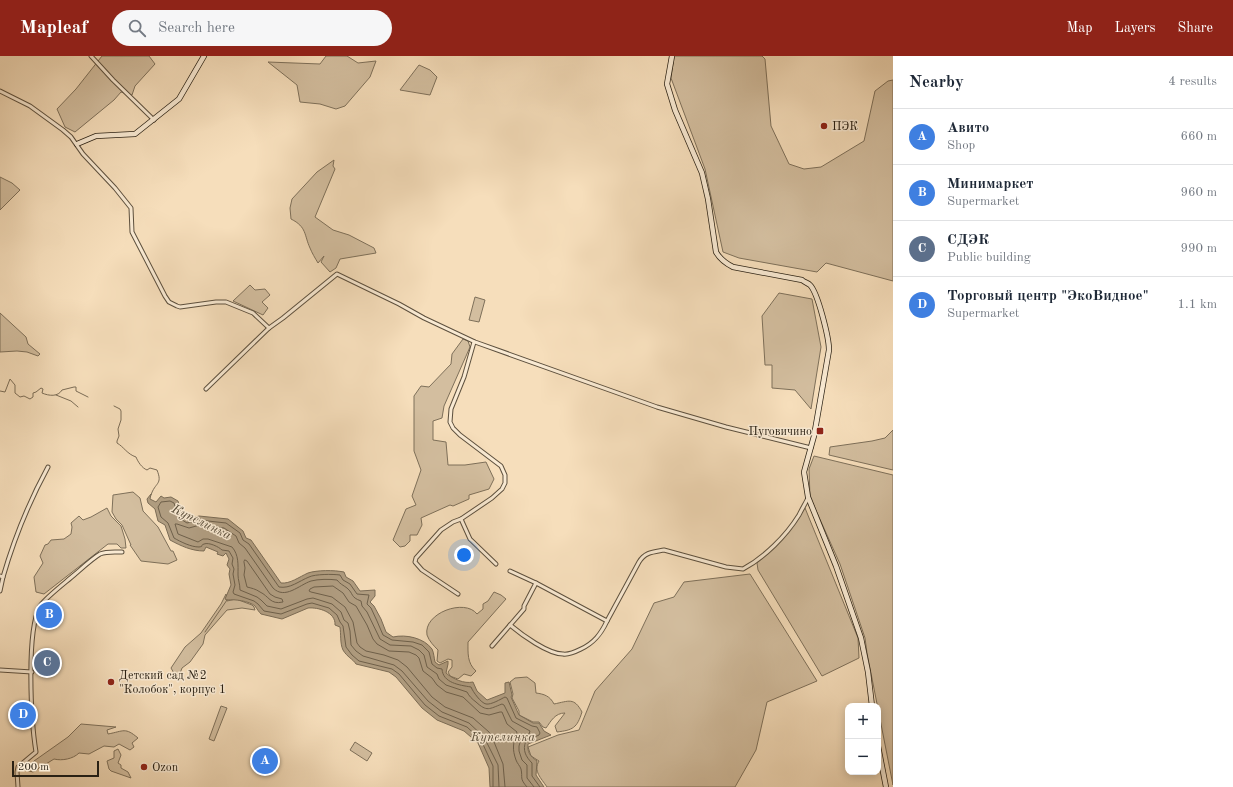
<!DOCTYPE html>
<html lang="en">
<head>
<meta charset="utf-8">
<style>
	:root { --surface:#fff; --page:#f6f6f7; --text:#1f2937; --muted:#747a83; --line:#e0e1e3; --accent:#8f2418 }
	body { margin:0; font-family:"Old Standard TT",serif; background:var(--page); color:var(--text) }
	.controls { position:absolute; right:12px; bottom:12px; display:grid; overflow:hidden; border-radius:8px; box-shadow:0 2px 10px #0003 }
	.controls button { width:36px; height:36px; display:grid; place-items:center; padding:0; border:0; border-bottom:1px solid var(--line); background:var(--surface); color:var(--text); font:20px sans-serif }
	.scale { position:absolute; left:12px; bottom:10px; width:87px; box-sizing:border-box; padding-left:4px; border:2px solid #2a2114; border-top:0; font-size:11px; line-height:14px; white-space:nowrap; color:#2a2114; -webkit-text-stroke:3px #f9ead3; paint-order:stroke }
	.you { position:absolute; left:464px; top:499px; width:14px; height:14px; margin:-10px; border:3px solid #fff; border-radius:50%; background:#1a73e8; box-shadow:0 0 0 6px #1a73e833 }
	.badge { display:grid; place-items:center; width:26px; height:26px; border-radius:50%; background:var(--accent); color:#fff; font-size:13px; font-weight:700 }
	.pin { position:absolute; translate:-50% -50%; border:2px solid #fff; box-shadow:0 1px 4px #0006 }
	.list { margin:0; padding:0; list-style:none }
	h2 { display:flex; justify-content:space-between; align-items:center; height:52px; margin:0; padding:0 16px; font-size:17px }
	h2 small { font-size:13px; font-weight:400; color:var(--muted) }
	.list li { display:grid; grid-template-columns:26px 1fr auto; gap:12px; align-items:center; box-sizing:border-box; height:56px; padding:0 16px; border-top:1px solid var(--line) }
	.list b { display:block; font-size:15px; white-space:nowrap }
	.list p { margin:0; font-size:13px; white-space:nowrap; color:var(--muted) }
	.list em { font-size:13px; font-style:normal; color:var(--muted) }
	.icon { flex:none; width:22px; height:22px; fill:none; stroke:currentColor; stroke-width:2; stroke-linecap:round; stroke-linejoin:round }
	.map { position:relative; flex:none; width:893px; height:731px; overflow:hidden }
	header { display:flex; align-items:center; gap:24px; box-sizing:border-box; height:56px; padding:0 20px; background:var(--accent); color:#fff }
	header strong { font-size:19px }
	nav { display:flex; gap:22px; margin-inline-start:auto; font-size:14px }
	.search { width:280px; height:36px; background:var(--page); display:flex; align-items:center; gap:10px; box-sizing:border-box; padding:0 14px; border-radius:22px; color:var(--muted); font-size:15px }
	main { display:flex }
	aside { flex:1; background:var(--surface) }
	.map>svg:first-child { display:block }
</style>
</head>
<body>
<header>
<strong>Mapleaf</strong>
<div class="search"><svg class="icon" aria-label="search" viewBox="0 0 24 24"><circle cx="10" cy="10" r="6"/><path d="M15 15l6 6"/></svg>Search here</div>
<nav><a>Map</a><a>Layers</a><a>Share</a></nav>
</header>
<main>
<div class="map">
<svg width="893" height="731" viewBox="0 0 893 731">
	<rect width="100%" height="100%" fill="#f6debb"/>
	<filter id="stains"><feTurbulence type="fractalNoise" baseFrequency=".005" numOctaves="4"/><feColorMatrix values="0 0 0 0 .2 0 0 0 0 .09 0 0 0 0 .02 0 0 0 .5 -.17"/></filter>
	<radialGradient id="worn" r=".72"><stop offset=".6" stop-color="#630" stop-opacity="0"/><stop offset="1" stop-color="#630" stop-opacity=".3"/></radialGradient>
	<!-- green -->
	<g fill="#d3be9f" stroke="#7e705a">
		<polygon points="102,0 149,0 155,8 135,30 132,39 121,36 114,44 75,76 65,71 57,53 76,33"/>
		<polygon points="326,0 347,0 358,7 376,5 370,21 345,50 336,53 320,48 300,46 297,29 268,6 320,8"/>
		<polygon points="674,0 762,0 765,3 771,70 789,108 804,113 821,111 864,85 875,35 888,25 893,24 893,225 826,207 817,216 739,202 723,196 705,113 671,22"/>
		<polygon points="419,9 430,14 437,21 430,39 400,34"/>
		<path d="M334,104L333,110L335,113L315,161L333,174L349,179L374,192L376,197L340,203L336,212L330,216L321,206L324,200L318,207C315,202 312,197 310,192C304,179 307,171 291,163L290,152L292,143L317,116Z"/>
		<polygon points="0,121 12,127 20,134 0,154"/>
		<polygon points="250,229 255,234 265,233 270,239 262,246 268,252 263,259 233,245"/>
		<polygon points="779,237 812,243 821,291 811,353 795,334 772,332 772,309 765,309 762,260"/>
		<polygon points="475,241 485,244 479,266 469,264"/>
		<polygon points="0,257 26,281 28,288 40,298 38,300 27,296 17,295 0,296"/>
		<polygon points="463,283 468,285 470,291 444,350 442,362 433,365 433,384 446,386 448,409 465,409 486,406 494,423 489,433 469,439 469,443 453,450 450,449 421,462 422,469 417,479 410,479 410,485 405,490 400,491 393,484 406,453 416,449 412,440 421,414 414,395 414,340 421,330 429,331 451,308 452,298"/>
		<polygon points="893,374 893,414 829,399 830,391 872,385 885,382"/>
		<polygon points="814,400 893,419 893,729 867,597 865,582 840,508 810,441 809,413"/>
		<polygon points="133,436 140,442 143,455 158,471 171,495 173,495 177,504 168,508 141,505 130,489 131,489 122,469 116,463 112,456 113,439"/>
		<polygon points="107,452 111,460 121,470 125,483 126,492 121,492 117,488 108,488 44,538 36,536 34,521 43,507 40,500 45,489 48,488 51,484 64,483 71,478 72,471 71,467 79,460 83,464 91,461"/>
		<polygon points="805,452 858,582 859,602 822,620 758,514 757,507 767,498"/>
		<path d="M750,518L817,625L767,646L756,694L735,731H547C541,722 533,715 539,705L531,700L528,691L558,679L579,674L595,635L632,593L654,547L674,541L684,526Z"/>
		<path d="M494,536L501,539L506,543L468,586C468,597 467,607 476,615L471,620L464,618L458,623L450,620L448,616L452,611V604L448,603L440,607L437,605L438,594C434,590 429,585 427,579C423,557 465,542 477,558L483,553V548L488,545Z"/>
		<polygon points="226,538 227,545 236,543 252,549 254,551 255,554 242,552 227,554 205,579 203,588 190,606 182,612 179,620 175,619 171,612 185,591 201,577 221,548"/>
		<path d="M527,621L535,627L536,637C544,638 550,640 554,648C569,645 574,641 582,656C577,672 573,674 557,676L555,670L565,657C555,657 551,665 546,672L543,671L539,666H533L519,659V655L512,642L513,638L510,626L515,622Z"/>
		<polygon points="221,650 227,652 214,685 209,683"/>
		<path d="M81,668L116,671L107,674L108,678C124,675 125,671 138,682L132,687L134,691L130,694L119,688L114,691L104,690L89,698L79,697C73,703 62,705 54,703L33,716L25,714L34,705L68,681Z"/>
		<polygon points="355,686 372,697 367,705 350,694"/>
		<polygon points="118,693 121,699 118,707 121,709 121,712 128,716 131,722 111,715 109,713 107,705 114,702 114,695"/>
	</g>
	<!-- water -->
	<path fill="#b19e82" stroke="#7b6c56" d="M151,438L150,443L156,446L161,440L164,442L171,441L178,445L182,460L189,463L199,460L228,463L243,475L246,482L251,484L281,527C290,528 299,521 308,517C317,514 334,514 344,516L346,521L353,525L360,535L375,534V540L370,546L374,550L381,563L386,576L393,581C406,578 424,582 432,593C434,597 434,602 435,606L439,609L448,605V608L446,617C453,623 464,628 473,626L477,635L487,644L505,637V627L509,626L512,639L511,641L519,659L533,667H539L544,675L551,679L528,688C527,696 530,700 537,705L536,719L544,731H490L489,712L478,687L464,675L437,664L422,652L396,621L389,616L356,608C353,603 347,601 343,594C340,588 341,578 340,571L335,569C336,556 318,551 308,552L282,563L261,558C259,556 257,553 255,550C249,545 235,543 227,544L225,543L231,529L229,518L230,513L227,509L229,503L226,497L223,500L217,498L218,496L206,491L204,495C192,495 181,490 170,484L165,469L158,465L155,453L148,447L147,443Z"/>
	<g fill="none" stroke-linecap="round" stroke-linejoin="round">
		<!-- shore -->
		<g stroke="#6e604b" stroke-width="1">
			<path d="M245,504L247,505L270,538L275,541L282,543L283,546C270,549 269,540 260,536C256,533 251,532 247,531L244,519L245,512L244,506Z"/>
			<path d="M493,731V710L481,684L467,671L439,660L425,649L399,618L392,613L359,605L352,599L346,591L343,570L340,566L337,559L329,552L312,547L307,548L281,558L264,555L258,548L254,545L234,538L233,536L235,529L233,518L234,513L232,508L233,502L229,495L222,494C219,491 209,486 204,488C199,490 205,490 199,491C191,491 181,486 174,482L168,467L161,461L158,451L161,446L170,445L174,447L179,462L187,467L199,464L226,467L240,477L243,484L249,488L279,531C290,533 299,525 309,521C315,518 333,518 340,519L343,524L350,528L357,538L369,539L367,548L371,552L377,565L383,579L392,584L413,586L422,589L429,596L432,608L437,612L442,613C443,627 459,629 471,631C473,636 481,647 486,648C491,649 501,643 505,641L507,642L516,662L532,670L537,671L540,677L539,679L526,685C522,694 526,701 532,707V720L540,731"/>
			<path d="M499,731L498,709L484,681L469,667L442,656L428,645L402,615L394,609L363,600L356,595L351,589L350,575L348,567L344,564L341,556L332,548L313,542L307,543L281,553L267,550L261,544L257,541L240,534C240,528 238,524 238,519C238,509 239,499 232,491L208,483H203L198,486L178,478L175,468H177L189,472L200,469L224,472L236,480L239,487L245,492L273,532C285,544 299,529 311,525C318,523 330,523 337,524C340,528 343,529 347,532C354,538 350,541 361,545L362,550L367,556L380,583L390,589L411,590L419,594L424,599L427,611L437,618L439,623L446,629L467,636C469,640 472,643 476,646C487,656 489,653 502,648L504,649L512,665L530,675L529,678L521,683L519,690V695L522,704L527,709V722L534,731"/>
			<path d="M505,731L503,708L492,681L489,676L473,662L445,651L432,641L407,611L398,604L384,599L366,595L360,591L357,587L353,566L345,551L332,541L311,536L309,535L310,533L314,531L333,530L343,537L349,546L356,550L367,569L373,583L377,588L389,595L409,596L416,599L419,602L423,615L432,622L437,629L446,636L463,641L480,657L489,659L500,656H502L507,668L517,676C513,687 512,693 516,704C517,707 520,710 521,713C523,722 519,722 527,731"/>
		</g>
		<!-- stream -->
		<g stroke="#7b6c56" stroke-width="1">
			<path d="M0,335L5,336L10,323L15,329V337L20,341L24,340L30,343L33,341V337L36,336L41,332L43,333L42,337C49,340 58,341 62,334L74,331H76V335L88,341"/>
			<polyline points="56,339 71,345 78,351"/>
			<path d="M114,350L120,353L121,355V364L118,373L119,380L117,385V387C124,391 127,398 136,401C138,406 142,412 147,414L150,412L157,414C163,429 155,426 151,439"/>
			<polyline points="205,576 227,544"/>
		</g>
		<!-- street casing -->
		<g stroke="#5d503e" stroke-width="5">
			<g id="street">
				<polyline points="91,0 113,24 154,64"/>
				<polyline points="0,35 30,50 63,74 71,81 83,98 115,132 131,152 132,176 165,240 169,246 177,250 180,251 216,246 226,246 253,257 269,272"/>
				<polyline points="206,333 269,272 283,262 337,218 399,248 424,262 475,286 657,351 726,371 811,392"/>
				<polyline points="461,463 470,483 496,508"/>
				<polyline points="0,520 3,521 0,535"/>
				<path d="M3,521C14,483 29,446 48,411"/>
				<path d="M536,527L607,565L639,506C645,496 653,496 664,494L726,511L743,513C765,501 786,480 799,459C802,453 805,448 808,442"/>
				<polyline points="458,538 422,514 415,506 416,502 441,474 453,466 461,463 492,442 502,433 505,427 505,419 501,410 460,379 453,372 450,366 451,353 464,321 474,286"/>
				<path d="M510,569C522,579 548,598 563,598C569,599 575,596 581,593C594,587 601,578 607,565"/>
				<polyline points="492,590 524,553 524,550 536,527 510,515"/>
				<polyline points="0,614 32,616"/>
				<path d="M18,731L17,716L18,711L36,696C31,665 26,576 40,550C45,542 66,526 74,519C81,513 93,502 100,498C107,495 115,496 122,496"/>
			</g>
		</g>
		<!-- secondary casing -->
		<g stroke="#2a2114" stroke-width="6">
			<g id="secondary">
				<path d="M672,0L667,28L675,54L702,117L708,143L716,196C720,203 725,207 733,211L802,224C804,226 808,227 810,229C818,237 829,282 829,294L814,380L804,416L808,441L836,510L861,582L868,616L872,650"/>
				<polyline points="77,88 96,80 135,78 179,43 204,0"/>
				<polyline points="878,690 886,731"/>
			</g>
		</g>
		<!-- street -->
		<use href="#street" stroke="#f9ead3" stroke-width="3"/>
		<!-- secondary -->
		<use href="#secondary" stroke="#f9ead3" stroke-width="4.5"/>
	</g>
	<!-- markers -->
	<g fill="#8f2418" stroke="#f9ead3" stroke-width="1.5">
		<circle cx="824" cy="70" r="4"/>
		<rect x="816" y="371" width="8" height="8" rx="2"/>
		<circle cx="111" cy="626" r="4"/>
		<circle cx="144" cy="711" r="4"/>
	</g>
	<g text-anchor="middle" stroke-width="3" stroke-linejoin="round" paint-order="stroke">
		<!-- poi labels -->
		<g font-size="12" fill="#2a2114" stroke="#f9ead3" text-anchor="start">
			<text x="832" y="74">ПЭК</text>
			<text x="812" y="379" text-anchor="end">Пуговичино</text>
			<text x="119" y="623">Детский сад №2<tspan x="119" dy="14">"Колобок", корпус 1</tspan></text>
			<text x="152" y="715">Ozon</text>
		</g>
		<!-- water labels -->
		<g font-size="13" font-style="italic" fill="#594d3a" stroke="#f9ead3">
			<text transform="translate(202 465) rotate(26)" y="5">Купелинка</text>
			<text x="503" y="685">Купелинка</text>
		</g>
	</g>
	<rect width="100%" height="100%" filter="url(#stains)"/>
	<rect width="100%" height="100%" fill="url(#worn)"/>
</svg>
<div class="controls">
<button>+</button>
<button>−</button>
</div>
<div class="scale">200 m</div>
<div class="you"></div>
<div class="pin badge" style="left:265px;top:705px;background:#3f7fe0">A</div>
<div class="pin badge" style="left:49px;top:559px;background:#3f7fe0">B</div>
<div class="pin badge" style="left:47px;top:607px;background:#5c6f8a">C</div>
<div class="pin badge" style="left:23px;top:659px;background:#3f7fe0">D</div>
</div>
<aside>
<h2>Nearby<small>4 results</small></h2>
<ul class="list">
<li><span class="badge" style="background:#3f7fe0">A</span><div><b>Авито</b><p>Shop</p></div><em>660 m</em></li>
<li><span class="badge" style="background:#3f7fe0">B</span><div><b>Минимаркет</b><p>Supermarket</p></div><em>960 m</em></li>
<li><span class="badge" style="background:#5c6f8a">C</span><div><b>СДЭК</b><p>Public building</p></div><em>990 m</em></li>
<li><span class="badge" style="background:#3f7fe0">D</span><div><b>Торговый центр &quot;ЭкоВидное&quot;</b><p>Supermarket</p></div><em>1.1 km</em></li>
</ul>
</aside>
</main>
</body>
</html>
